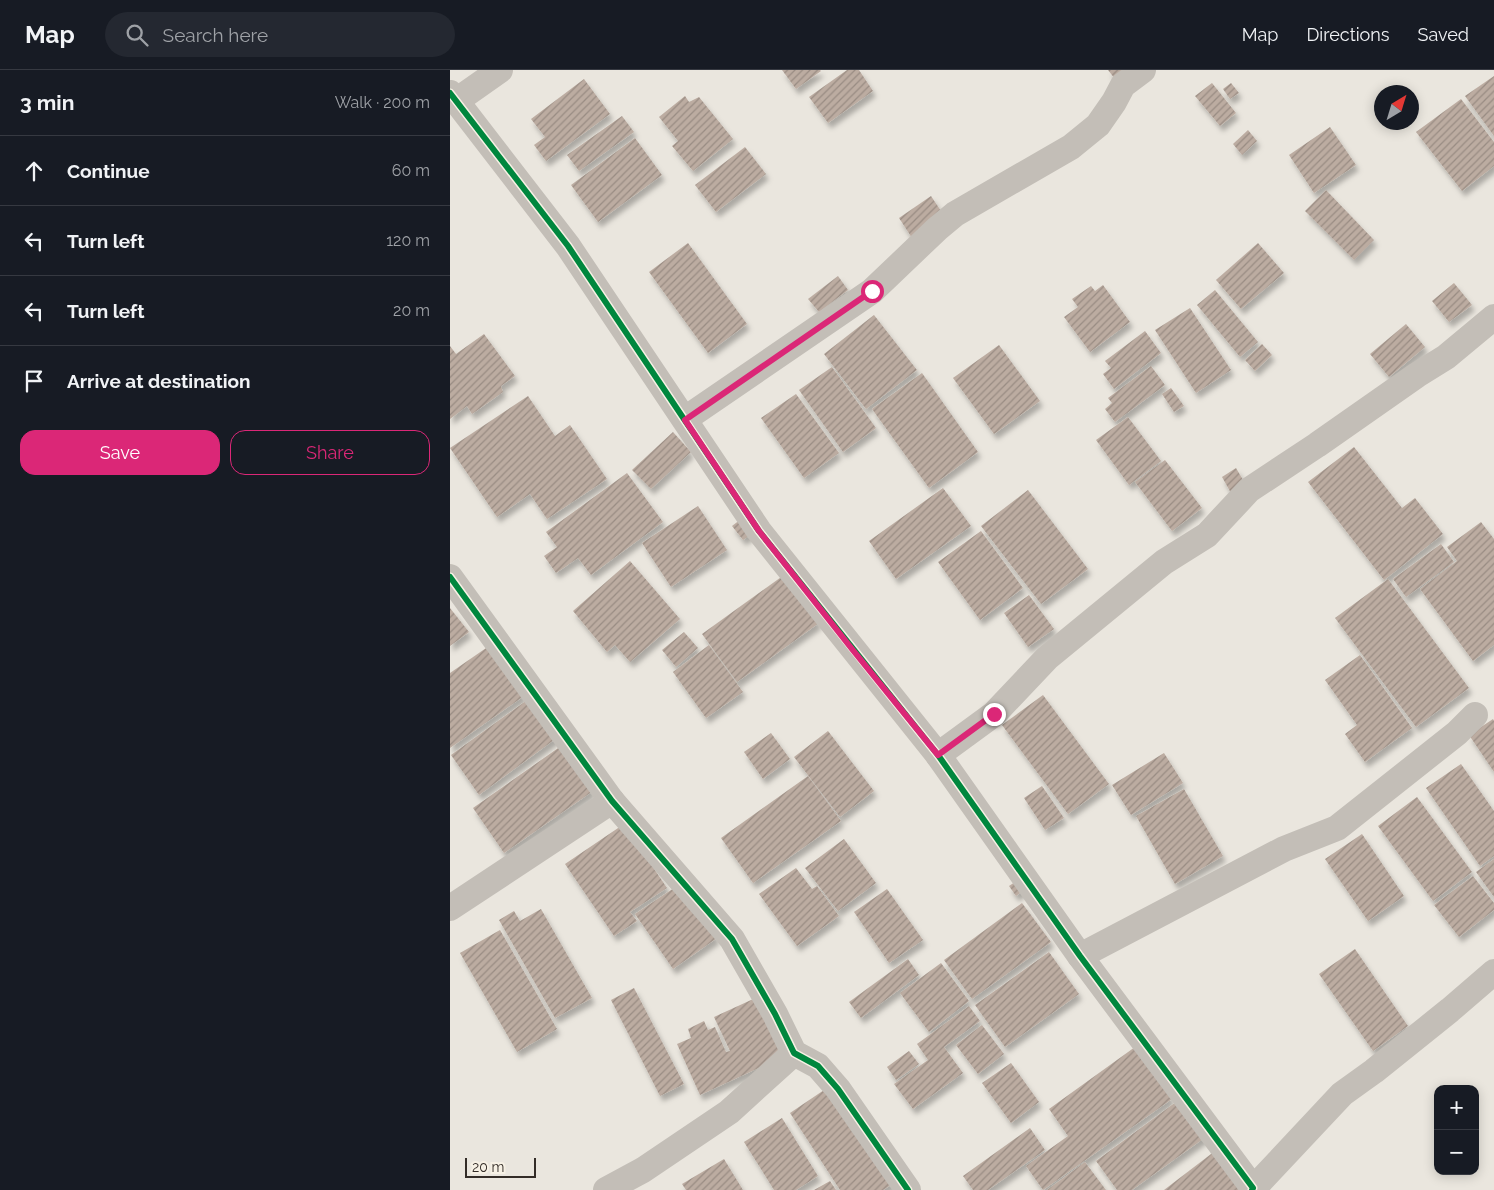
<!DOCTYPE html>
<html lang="en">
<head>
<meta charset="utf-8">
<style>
	:root { --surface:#171b24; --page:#242831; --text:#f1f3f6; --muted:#9ea1a6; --line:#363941; --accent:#db2777 }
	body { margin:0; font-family:Raleway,sans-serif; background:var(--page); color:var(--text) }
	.controls { position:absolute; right:15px; bottom:15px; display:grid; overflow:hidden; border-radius:10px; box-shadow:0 2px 12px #0003 }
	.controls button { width:45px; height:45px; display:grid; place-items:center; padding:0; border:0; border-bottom:1px solid var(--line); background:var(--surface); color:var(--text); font:25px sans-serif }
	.compass { position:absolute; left:924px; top:15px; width:45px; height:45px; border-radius:50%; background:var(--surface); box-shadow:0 2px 12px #0003; rotate:38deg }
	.scale { position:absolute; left:15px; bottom:12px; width:71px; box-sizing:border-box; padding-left:5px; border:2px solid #332c27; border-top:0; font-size:14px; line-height:18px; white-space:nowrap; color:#332c27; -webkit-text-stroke:4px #f7f1e5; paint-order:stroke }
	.stop { position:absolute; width:15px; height:15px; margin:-11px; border:4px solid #db2777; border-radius:50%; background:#fff }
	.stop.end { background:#db2777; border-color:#fff; box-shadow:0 1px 5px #0008 }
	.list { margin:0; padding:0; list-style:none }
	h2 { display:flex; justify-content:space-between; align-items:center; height:65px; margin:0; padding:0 20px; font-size:21px }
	h2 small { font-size:16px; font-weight:400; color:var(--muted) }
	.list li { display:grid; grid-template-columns:32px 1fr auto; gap:15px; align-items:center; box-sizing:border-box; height:70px; padding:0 20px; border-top:1px solid var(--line) }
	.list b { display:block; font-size:19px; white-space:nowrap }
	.list em { font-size:16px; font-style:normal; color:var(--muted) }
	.actions { display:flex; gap:10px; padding:15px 20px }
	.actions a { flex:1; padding:11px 0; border:1px solid var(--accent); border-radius:15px; text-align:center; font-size:18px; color:var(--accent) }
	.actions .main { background:var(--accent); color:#fff }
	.icon { flex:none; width:28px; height:28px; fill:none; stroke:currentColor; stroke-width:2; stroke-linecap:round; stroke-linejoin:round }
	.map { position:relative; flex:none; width:1044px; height:1120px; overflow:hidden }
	header { display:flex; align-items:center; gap:30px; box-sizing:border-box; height:70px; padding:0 25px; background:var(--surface); border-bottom:1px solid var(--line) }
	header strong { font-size:24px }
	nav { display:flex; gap:28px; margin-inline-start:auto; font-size:18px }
	.search { width:350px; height:45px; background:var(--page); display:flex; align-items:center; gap:12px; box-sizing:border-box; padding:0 18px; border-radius:28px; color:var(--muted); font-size:19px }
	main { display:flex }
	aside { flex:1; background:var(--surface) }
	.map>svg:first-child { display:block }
</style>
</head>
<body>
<header>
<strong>Map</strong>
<div class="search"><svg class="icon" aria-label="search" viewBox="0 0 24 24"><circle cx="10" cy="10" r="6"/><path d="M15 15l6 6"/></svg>Search here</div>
<nav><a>Map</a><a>Directions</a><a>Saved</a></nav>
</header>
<main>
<aside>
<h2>3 min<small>Walk · 200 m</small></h2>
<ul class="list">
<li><svg class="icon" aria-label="ahead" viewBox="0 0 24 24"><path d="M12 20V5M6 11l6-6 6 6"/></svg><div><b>Continue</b></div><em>60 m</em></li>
<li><svg class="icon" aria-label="left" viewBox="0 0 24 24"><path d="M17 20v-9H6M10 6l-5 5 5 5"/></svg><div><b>Turn left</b></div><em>120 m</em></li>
<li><svg class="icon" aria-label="left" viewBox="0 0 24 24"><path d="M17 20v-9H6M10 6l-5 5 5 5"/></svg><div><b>Turn left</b></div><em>20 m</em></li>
<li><svg class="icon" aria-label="arrive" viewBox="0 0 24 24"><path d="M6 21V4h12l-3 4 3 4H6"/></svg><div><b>Arrive at destination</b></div></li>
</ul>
<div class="actions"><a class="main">Save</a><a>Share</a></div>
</aside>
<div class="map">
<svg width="1044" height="1120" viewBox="0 0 1044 1120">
	<defs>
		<pattern id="building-hatch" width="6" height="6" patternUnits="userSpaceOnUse" patternTransform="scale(1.25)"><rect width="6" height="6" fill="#bcaca1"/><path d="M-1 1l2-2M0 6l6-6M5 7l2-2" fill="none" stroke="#998c83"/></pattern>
		<filter id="shadow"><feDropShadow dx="3" dy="5.5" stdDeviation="2.5" flood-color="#0004"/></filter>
	</defs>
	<rect width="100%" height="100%" fill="#eae6de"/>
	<!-- building -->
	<g fill="url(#building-hatch)" filter="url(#shadow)">
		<polygon points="332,0 370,0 371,1 346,19"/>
		<polygon points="397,0 409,0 423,21 378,53 359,27"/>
		<polygon points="658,0 678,0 665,9"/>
		<polygon points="1044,6 1044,66 1015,26"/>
		<polygon points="134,9 160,44 96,91 84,75 95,67 81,49"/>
		<polygon points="762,13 786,43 770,56 745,26"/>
		<polygon points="781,13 789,23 780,29 773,19"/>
		<polygon points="235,26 239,32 249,27 283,69 243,101 222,76 228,71 209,47"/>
		<polygon points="1011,29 1044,72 1044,96 1012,121 966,62"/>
		<polygon points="172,46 184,62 129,101 117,85"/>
		<polygon points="880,57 906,95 864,123 839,85"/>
		<polygon points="798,60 807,71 792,85 783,74"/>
		<polygon points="185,68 212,105 148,152 121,115"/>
		<polygon points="295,77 316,104 266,142 245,115"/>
		<polygon points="876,120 924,170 904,190 855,141"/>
		<polygon points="481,126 495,147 462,168 449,148"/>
		<polygon points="238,173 297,254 258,283 199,202"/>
		<polygon points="808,173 834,203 791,239 766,210"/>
		<polygon points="388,206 398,220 369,242 358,229"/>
		<polygon points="1004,213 1022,235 999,252 982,231"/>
		<polygon points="653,215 680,252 640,282 614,247 628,237 622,229 641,216 645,221"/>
		<polygon points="765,220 808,272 790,287 747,235"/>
		<polygon points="740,238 781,300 746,323 705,260"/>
		<polygon points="424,245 467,300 416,339 374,284"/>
		<polygon points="956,254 975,277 939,307 920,284"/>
		<polygon points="695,261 711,283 664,319 653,304 661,298 655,291"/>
		<polygon points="34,264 65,306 51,316 53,322 22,344 17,336 0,349 0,276 6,284"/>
		<polygon points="812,274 822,285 805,301 795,290"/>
		<polygon points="549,275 590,331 544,364 503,308"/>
		<polygon points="701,296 715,315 665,352 655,339 662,333 658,328"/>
		<polygon points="382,297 426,358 393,382 349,320"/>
		<polygon points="472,303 528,382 479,418 422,339"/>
		<polygon points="721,318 734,336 724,342 712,324"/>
		<polygon points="346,324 389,383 354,408 311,348"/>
		<polygon points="78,326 105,366 120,355 157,409 97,449 80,424 47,447 0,378"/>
		<polygon points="678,347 711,391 679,415 646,370"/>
		<polygon points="223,362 241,382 201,419 182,400"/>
		<polygon points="904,377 952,438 965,428 993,464 934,510 858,412"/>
		<polygon points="715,390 752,438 722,461 685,412"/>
		<polygon points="786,398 796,415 781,423 772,407"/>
		<polygon points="177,403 213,452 141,505 128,488 106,503 94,486 107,477 96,462"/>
		<polygon points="493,418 521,456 446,509 419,471"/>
		<polygon points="578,420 638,499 591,534 531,456"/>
		<polygon points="248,436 277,480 221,517 192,473"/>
		<polygon points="295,446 306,461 293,470 282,456"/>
		<polygon points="1031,452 1044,469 1044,575 1023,591 970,519 1007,491 997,477"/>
		<polygon points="531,461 573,518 530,550 488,492"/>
		<polygon points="991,474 1004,492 956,527 943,509"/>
		<polygon points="180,491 230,549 180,592 165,575 157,582 123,541"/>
		<polygon points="334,505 369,553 287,612 252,564"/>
		<polygon points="938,509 1019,618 966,657 885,548"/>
		<polygon points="579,525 604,559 578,577 554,543"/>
		<polygon points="0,538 19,562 0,576"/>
		<polygon points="234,562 248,578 226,597 212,580"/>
		<polygon points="259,575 293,622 256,648 223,602"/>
		<polygon points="39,576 74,626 0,678 0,603"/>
		<polygon points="910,585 962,658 915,692 895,664 907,655 875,610"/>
		<polygon points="593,625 659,714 618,744 552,655"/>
		<polygon points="80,628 108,667 29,725 1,685"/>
		<polygon points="1043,649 1044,651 1044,702 1019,665"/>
		<polygon points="378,661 424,721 390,747 344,687"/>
		<polygon points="321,663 340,689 313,709 294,682"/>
		<polygon points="111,676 143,721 54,783 23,738"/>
		<polygon points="714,683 733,713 681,745 662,715"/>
		<polygon points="1011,694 1044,741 1044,786 1030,796 976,718"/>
		<polygon points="358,706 391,751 303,813 271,768"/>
		<polygon points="592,716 614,748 595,760 574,728"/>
		<polygon points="734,719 773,786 725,814 686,746"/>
		<polygon points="967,727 1022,802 983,831 928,756"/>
		<polygon points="174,754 217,818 180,842 187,851 164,866 115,794"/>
		<polygon points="912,764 954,826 918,851 875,789"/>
		<polygon points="394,769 426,813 388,841 355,798"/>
		<polygon points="1044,789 1044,827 1026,802"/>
		<polygon points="346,798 362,819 367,816 389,846 347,876 309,824"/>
		<polygon points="1023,806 1044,833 1044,840 1009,867 984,835"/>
		<polygon points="571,808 578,817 566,826 559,816"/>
		<polygon points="230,814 267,868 223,899 185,844"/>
		<polygon points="437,819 473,870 439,893 404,842"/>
		<polygon points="572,833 601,872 522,929 494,890"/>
		<polygon points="91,839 142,928 105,948 49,850 64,841 70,851"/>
		<polygon points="50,860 107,959 67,982 10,883"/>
		<polygon points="905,879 958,956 923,981 869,904"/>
		<polygon points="599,882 629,924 555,977 525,935"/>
		<polygon points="458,889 469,905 411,948 399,932"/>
		<polygon points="491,893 519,931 479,962 450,923"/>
		<polygon points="184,918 234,1014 210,1026 161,930"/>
		<polygon points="312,925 339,984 250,1025 227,974 241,968 238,959 254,951 258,960 265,957 276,982 280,981 264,947"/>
		<polygon points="519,936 530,951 494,977 513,1003 463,1039 444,1014 478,990 467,974"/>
		<polygon points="532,955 554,984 528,1004 506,975"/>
		<polygon points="685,977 722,1029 593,1120 576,1096 618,1066 599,1039"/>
		<polygon points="459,981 469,994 446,1010 437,997"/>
		<polygon points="561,993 589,1032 561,1053 532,1013"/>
		<polygon points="380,1016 444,1113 433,1120 390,1120 340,1043"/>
		<polygon points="730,1029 757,1066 682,1120 667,1120 646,1091"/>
		<polygon points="332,1048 368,1106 346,1120 324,1120 294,1072"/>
		<polygon points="580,1058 595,1080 538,1120 523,1120 513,1106"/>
		<polygon points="765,1081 795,1120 714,1120"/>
		<polygon points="274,1089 293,1120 236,1120 232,1114"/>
		<polygon points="635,1092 656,1120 597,1120"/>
		<polygon points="380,1111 386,1120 364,1120"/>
	</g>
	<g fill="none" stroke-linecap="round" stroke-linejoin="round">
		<!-- minor -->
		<g stroke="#c3beb7" stroke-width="26">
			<polyline points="0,23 118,176 309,461 488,685 630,886 803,1118"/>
			<polyline points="6,31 50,0"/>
			<polyline points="235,349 422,221 487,159 505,144 621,77 648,55 664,32 673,15 693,0"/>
			<polyline points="0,507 162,731 282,869 325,944 344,983 368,996 388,1019 458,1120"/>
			<polyline points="488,685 544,644 597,588 714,492 757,465 799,420 867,375 967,305 996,287 1044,247"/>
			<polyline points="0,838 162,731"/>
			<polyline points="630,886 834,779 887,758 1007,663 1025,645"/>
			<polyline points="156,1120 193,1100 279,1042 344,983"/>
			<polyline points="802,1120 892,1024 924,1001 1000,940 1044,902"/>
		</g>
		<!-- cycleway casing -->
		<g stroke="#f7f1e5" stroke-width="9">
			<g id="cycleway">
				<polyline points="0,23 118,176 309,461 488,685 630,886 803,1118 802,1120"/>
				<polyline points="0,507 162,731 282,869 325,944 344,983 368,996 388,1019 458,1120"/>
			</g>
		</g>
		<!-- cycleway -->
		<use href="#cycleway" stroke="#00873e" stroke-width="6"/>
	</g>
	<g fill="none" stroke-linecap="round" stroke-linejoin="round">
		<!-- route -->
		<polyline stroke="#db2777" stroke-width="6" points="422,221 235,350 309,461 402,579 488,685 544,644"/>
	</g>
</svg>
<div class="controls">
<button>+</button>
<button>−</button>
</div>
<svg class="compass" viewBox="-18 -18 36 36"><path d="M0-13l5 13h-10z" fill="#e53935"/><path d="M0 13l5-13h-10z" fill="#9ea1a6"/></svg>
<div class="scale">20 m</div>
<div class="stop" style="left:422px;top:221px"></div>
<div class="stop end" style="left:544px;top:644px"></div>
</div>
</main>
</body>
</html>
